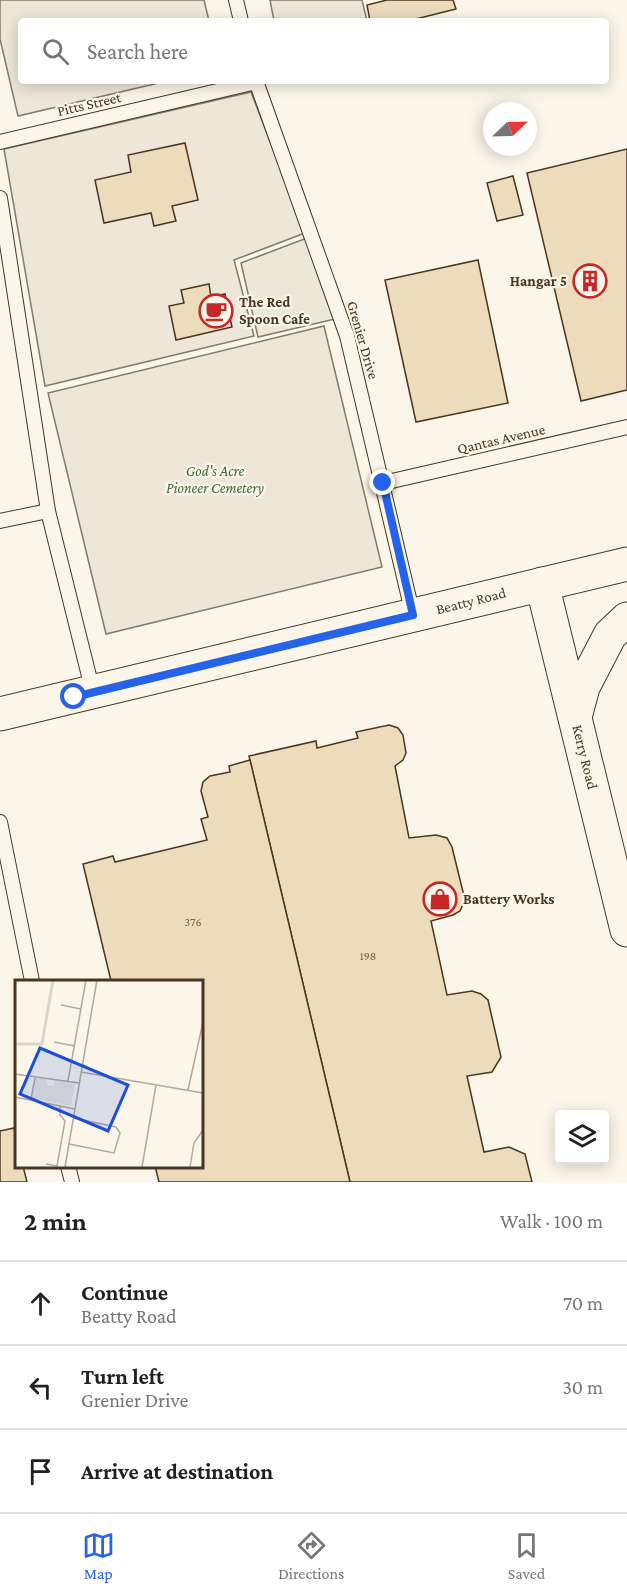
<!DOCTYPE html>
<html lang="en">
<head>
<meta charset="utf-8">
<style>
	:root { --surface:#fff; --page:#f2f2f2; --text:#202124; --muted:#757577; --line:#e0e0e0; --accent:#2563eb }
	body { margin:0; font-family:"Crimson Pro",serif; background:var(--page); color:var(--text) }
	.controls { position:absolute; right:18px; bottom:18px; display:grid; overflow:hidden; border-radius:6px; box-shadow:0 3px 15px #0003 }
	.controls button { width:54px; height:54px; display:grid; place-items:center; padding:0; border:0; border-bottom:2px solid var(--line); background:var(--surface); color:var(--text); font:30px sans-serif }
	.compass { position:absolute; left:483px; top:102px; width:54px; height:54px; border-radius:50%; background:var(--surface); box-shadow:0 3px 15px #0003; rotate:67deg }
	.stop { position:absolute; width:18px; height:18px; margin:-14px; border:4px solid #2563eb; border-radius:50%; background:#fff }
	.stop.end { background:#2563eb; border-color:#fff; box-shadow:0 2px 6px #0008 }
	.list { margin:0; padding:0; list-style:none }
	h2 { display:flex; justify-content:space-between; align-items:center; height:78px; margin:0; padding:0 24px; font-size:26px }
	h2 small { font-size:20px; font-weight:400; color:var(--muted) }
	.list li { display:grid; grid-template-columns:39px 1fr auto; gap:18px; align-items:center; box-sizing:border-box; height:84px; padding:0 24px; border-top:2px solid var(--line) }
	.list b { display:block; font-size:22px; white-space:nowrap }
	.list p { margin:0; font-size:20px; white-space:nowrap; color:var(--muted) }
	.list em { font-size:20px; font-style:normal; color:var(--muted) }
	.icon { flex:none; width:33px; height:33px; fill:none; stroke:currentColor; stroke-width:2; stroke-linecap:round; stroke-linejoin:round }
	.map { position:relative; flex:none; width:627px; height:1182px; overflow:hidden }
	.search { position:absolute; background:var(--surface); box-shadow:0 3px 15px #0003; left:18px; right:18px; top:18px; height:66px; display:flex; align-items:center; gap:15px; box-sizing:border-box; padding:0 21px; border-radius:6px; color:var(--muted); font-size:22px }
	.sheet { height:330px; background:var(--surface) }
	nav { display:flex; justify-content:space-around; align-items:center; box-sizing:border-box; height:84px; border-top:2px solid var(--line); background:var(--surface); font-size:16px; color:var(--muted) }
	nav a { display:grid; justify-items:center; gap:3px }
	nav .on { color:var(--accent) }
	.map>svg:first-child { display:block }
</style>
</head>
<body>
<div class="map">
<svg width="627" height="1182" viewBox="0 0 627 1182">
	<rect width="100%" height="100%" fill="#fbf6e9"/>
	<!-- green -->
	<g fill="#ede6d9" stroke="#887966" stroke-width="1.5">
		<polygon points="251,92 305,233 234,260 254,336 45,386 4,149"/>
		<polygon points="324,326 382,567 106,634 48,393"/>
	</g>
	<!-- parking -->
	<g fill="#ede7d9" stroke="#887966" stroke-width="1.5">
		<polygon points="0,0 204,0 209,21 21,21 21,81 167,81 18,116 0,39"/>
		<polygon points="270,0 362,0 367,21 274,21"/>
		<polygon points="307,238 335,319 258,337 241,263"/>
	</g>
	<!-- building -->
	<g fill="#ecdcbc" stroke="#4a3520" stroke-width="1.5">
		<polygon points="387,0 453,0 456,9 408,21 370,21 367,5"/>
		<polygon points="185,143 198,200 172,206 176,221 154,226 151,213 104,223 95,180 131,172 128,155"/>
		<polygon points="627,149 627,390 581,401 527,173"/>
		<polygon points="513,176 523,215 497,221 487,183"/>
		<polygon points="478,260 508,403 416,422 385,280"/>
		<polygon points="209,284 211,297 225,294 232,327 176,340 169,306 184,303 181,290"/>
		<polygon points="389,725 398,728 403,735 406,753 403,760 395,766 409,838 436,835 447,838 452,847 465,900 460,911 453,915 431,921 447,995 472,991 481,994 488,1000 501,1057 492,1072 467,1076 484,1152 509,1147 525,1154 532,1182 350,1182 249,756 316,741 317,748 358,738 356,732"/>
		<polygon points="250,760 350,1182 159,1182 155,1166 201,1166 201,981 111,981 83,864 113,856 115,862 207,840 201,819 208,817 201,791 203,782 210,776 230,772 229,766"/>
		<polygon points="14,1128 16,1138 16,1166 23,1166 27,1182 0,1182 0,1131"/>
	</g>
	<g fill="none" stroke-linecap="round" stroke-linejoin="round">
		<!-- service casing -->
		<g stroke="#4a3520" stroke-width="16">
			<g id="service">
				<polyline points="236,0 241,21"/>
				<polyline points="256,81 347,336 413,615"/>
				<polyline points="0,142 256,82"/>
				<polyline points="0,198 48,511 93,692"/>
				<polyline points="383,483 627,427"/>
				<polyline points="0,521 48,511"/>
				<polyline points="0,822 32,981"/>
				<polyline points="68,1166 72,1182"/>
			</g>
		</g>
		<!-- tertiary casing -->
		<g stroke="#4a3520" stroke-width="35">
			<polyline id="tertiary" points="542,584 627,930"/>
		</g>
		<!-- secondary casing -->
		<g stroke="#4a3520" stroke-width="35">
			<g id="secondary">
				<polyline points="0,714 627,564"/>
				<polyline points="575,717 583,687 610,635 627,619"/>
			</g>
		</g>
		<!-- service -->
		<use href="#service" stroke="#fbf6e9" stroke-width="14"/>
		<!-- tertiary -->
		<use href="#tertiary" stroke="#fbf6e9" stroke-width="33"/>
		<!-- secondary -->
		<use href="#secondary" stroke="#fbf6e9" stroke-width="33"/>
	</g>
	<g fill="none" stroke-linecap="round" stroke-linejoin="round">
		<!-- route -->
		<polyline stroke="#2563eb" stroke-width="8" points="74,697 413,615 383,483"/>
	</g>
	<!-- icons -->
	<defs>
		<g id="building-ring" transform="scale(1.725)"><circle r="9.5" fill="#fbf6e9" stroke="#c62828" stroke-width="1.5"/><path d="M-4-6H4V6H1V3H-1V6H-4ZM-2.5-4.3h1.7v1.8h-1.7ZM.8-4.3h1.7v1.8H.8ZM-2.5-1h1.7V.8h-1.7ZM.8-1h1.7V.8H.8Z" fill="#c62828"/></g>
		<g id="cafe-ring" transform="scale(1.725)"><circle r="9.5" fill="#fbf6e9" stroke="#c62828" stroke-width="1.5"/><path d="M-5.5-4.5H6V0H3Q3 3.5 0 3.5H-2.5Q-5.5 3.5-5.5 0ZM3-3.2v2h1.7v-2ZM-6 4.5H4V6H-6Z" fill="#c62828"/></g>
		<g id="shop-ring" transform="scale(1.725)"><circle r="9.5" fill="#fbf6e9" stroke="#c62828" stroke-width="1.5"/><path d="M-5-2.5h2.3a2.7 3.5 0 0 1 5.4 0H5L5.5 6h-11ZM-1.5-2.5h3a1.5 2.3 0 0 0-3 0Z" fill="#c62828"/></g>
	</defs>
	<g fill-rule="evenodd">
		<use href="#building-ring" x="590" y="281"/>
		<use href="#cafe-ring" x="216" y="311"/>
		<use href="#shop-ring" x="440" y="899"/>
	</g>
	<g text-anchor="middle" stroke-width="4.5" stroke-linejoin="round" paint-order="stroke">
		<!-- number labels -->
		<g font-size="12" fill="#725f47">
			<text x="193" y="926">376</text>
			<text x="368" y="960">198</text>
		</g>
		<!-- street labels -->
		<g font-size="15" fill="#4a3520" stroke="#fbf6e9">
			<text transform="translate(89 104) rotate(-13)" y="5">Pitts Street</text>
			<text transform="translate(363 340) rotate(74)" y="5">Grenier Drive</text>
			<text transform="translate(501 439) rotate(-13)" y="5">Qantas Avenue</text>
			<text transform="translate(471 601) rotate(-14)" y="5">Beatty Road</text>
			<text transform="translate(585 757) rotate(76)" y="5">Kerry Road</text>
		</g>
		<!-- poi labels -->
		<g font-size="15" font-weight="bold" fill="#4a3520" stroke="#fbf6e9" text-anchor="start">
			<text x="567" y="286" text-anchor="end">Hangar 5</text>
			<text x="239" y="307">The Red<tspan x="239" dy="17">Spoon Cafe</tspan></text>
			<text x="463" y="904">Battery Works</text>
		</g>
		<!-- park labels -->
		<g font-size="15" font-style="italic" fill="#436837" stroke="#fbf6e9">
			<text x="215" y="476">God's Acre<tspan x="215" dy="17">Pioneer Cemetery</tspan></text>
		</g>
	</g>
	<!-- overview -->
	<g transform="translate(15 980)">
		<rect width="188" height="188" fill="#fbf6e9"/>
		<path d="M20,98L32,99V105L39,106L40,100L60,104L56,126L17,118Z" fill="#ede6d9"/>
		<path fill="none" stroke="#dcd4c6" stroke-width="3" d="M0,64H27L38,0"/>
		<path fill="none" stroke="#b4a999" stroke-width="1.5" d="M46,25L66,29M39,62L60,66M66,92L188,113M0,94L64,103M53,101L71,0M173,110L188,42M0,117L60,129M16,119L20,98M54,164L99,173L105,153L101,147L58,138M31,184L42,186L50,141L45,135V127M50,187L82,0M127,187L141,105M175,187L179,163L188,150"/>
		<path fill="#1d4ed8" fill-opacity="0.15" stroke="#1d4ed8" stroke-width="3" d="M25,68L113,105L93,151L5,114Z"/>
		<rect width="188" height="188" fill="none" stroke="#4a3520" stroke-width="3"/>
	</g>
</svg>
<div class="controls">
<button><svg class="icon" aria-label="layers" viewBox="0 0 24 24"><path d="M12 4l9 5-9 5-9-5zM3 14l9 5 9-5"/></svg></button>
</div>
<svg class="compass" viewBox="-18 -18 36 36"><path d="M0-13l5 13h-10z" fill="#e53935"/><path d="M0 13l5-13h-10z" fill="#757577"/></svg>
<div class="stop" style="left:74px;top:697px"></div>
<div class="stop end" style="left:383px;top:483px"></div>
<div class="search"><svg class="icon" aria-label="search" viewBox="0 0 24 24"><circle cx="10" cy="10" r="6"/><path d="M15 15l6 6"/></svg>Search here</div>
</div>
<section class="sheet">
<h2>2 min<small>Walk · 100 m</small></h2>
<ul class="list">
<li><svg class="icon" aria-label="ahead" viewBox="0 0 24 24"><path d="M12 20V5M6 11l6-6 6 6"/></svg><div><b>Continue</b><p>Beatty Road</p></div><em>70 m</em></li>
<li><svg class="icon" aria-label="left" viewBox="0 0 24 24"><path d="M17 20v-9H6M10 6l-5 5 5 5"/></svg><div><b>Turn left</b><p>Grenier Drive</p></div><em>30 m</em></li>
<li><svg class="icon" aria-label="arrive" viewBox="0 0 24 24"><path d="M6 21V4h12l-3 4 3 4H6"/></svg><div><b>Arrive at destination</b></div></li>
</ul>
</section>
<nav>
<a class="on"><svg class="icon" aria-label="map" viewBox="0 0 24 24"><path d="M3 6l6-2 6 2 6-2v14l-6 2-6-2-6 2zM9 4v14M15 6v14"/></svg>Map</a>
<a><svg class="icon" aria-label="directions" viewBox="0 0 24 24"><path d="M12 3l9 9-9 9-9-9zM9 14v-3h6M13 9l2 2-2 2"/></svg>Directions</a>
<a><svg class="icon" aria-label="saved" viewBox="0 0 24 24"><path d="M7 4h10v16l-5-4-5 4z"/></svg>Saved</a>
</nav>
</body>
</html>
